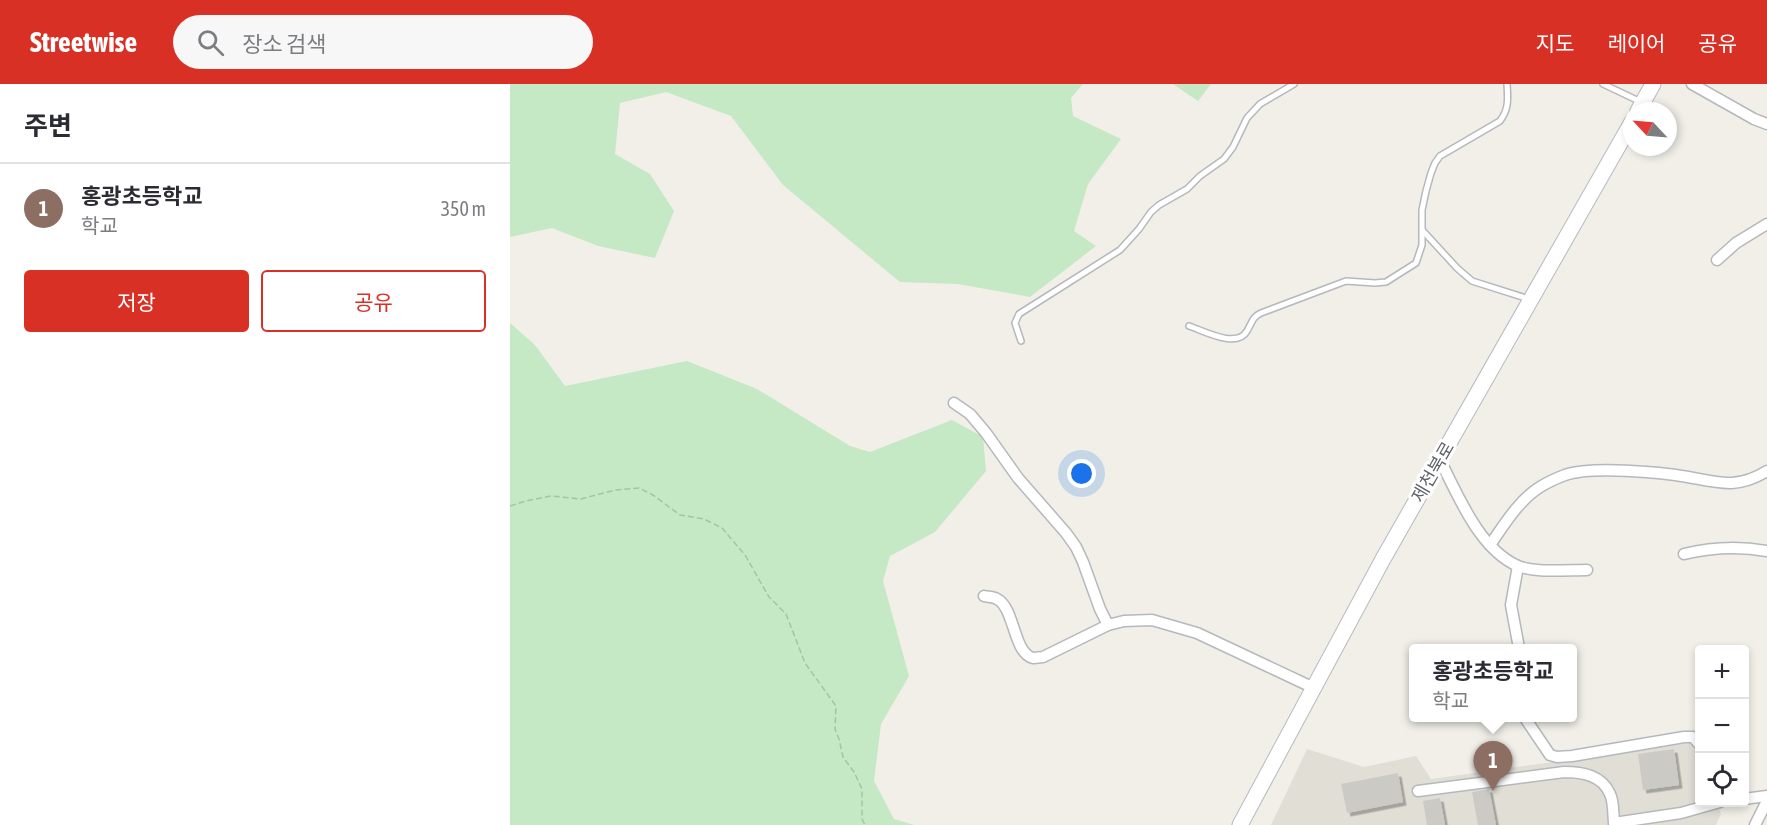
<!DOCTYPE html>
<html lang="ko">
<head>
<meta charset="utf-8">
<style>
	:root { --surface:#fff; --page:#f7f7f7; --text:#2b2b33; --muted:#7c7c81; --line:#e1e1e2; --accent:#d93025 }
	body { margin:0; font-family:"Asap Condensed","Noto Sans KR",sans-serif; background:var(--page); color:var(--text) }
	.controls { position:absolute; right:18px; bottom:18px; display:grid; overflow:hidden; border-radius:6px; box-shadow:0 3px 9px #0003 }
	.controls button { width:54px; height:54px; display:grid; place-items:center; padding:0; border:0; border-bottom:2px solid var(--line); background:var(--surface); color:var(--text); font:30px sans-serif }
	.compass { position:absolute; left:1113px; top:18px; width:54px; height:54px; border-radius:50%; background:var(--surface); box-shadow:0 3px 9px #0003; rotate:296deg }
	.you { position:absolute; left:572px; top:390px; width:21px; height:21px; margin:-15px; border:4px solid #fff; border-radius:50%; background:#1a73e8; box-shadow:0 0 0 9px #1a73e833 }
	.badge { display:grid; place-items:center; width:39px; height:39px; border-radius:50%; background:var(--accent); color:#fff; font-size:20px; font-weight:700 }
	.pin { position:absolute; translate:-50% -50px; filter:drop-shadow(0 2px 3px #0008) }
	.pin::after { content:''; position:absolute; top:32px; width:21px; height:18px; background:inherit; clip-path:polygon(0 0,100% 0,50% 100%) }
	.popup { position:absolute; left:899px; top:560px; width:168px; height:78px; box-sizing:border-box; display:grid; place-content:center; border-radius:6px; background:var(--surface); filter:drop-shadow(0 2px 4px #0005); font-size:20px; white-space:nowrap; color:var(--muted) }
	.popup b { font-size:22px; color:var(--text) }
	.popup::after { content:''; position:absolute; left:50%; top:100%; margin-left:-12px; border:12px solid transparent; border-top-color:var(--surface) }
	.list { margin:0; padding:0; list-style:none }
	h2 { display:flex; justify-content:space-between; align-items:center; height:78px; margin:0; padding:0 24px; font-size:26px }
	h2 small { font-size:20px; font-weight:400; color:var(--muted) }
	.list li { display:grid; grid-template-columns:39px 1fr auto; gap:18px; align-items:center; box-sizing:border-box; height:90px; padding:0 24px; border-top:2px solid var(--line) }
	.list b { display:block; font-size:22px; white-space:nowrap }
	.list p { margin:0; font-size:20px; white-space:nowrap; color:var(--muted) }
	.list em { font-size:20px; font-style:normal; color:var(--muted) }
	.actions { display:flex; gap:12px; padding:18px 24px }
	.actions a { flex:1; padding:14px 0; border:2px solid var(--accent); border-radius:6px; text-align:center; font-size:21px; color:var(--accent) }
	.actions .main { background:var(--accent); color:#fff }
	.icon { flex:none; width:33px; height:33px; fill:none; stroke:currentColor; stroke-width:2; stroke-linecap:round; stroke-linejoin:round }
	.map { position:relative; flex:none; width:1257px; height:741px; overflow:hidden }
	header { display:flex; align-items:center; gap:36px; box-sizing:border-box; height:84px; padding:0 30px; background:var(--accent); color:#fff }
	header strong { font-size:28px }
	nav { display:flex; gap:33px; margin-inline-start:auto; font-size:21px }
	.search { width:420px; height:54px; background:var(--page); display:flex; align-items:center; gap:15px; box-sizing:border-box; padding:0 21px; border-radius:33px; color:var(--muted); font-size:22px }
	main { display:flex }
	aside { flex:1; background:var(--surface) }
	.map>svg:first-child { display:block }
</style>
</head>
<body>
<header>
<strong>Streetwise</strong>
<div class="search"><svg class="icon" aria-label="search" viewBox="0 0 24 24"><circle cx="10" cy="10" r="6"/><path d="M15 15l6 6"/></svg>장소 검색</div>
<nav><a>지도</a><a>레이어</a><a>공유</a></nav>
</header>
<main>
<aside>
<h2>주변<small></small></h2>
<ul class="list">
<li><span class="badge" style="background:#8d6e63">1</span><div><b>홍광초등학교</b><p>학교</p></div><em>350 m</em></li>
</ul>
<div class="actions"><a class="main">저장</a><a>공유</a></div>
</aside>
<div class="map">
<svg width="1257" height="741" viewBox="0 0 1257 741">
	<defs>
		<filter id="shadow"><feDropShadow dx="3.5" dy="3.5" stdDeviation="0" flood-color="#0004"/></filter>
	</defs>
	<rect width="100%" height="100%" fill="#f1efe8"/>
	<!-- education -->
	<polygon fill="#e1ded6" points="1186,658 1190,667 1190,718 1207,719 1211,730 1206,741 761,741 797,665 854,683 906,672 921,695"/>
	<!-- green -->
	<g fill="#c5e8c5">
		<polygon points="0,0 573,0 561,14 563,32 611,55 578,100 564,147 586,162 520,213 448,200 390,198 273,101 221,32 156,8 110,19 105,70 140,90 164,127 145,174 88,162 42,144 0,153"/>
		<polygon points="663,0 701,0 688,17"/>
		<polygon points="0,239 25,261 55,302 177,277 247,305 340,362 360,368 442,336 473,353 476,387 425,448 380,472 373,497 399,592 371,640 364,697 384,735 404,741 0,741"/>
	</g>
	<!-- building -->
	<g fill="#cccac5" filter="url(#shadow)">
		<polygon points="1164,665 1169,701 1133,706 1128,670"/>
		<polygon points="888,689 893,718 837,729 831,700"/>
		<polygon points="979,705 986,741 968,741 962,708"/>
		<polygon points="930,714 935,741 917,741 913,717"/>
	</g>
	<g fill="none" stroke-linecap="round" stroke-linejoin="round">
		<!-- lane casing -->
		<g stroke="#b5b8bc" stroke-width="8">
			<g id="lane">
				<polyline points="1093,0 1131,18"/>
				<polyline points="913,147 947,184 962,197 1019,215"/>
				<path d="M679,242C694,247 727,265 737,247C742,239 742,233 751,229L836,197L865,199L876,198L906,179L912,161V126L916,107L921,89L925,79L930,72L990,37C999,25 998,15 997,0"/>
				<polyline points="511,257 505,239 509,230 610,166 629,145 641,128 649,121 677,105 690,92 714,75 723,63 737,34 750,20 784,0"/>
			</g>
		</g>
		<!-- street casing -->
		<g stroke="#b5b8bc" stroke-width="13">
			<g id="street">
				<polyline points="1182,0 1244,35 1257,40"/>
				<polyline points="1207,176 1226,159 1257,140"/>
				<polyline points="444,319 460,330 476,349 508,394 556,449 566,463 573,478 590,525 598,541"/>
				<path d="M930,376C948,411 969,465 1008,482C1025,489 1057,486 1077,486"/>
				<path d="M980,461C994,441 1009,416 1030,403C1038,398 1047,394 1055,391C1082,382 1149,388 1178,393C1210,399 1228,405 1257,387"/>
				<path d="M1174,470C1203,463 1228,462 1257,467"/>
				<polyline points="1008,482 1001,521 1009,564"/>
				<path d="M474,512C478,513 484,513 487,515C505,524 503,569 523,574C524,574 532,573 533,573L598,541L614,537L642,536L687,549L804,604"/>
				<polyline points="1015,634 1040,671 1047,673 1062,672 1174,653 1183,653 1190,661"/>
				<path d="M908,707L1054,688C1072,688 1092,691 1100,710C1104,718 1103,730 1104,739L1171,729L1210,718"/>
				<polyline points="1234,715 1257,712"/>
				<polyline points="1245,741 1257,717"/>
			</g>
		</g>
		<!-- secondary casing -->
		<g stroke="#b6babf" stroke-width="17">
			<g id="secondary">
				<polyline points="1128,27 1143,0"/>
				<polyline points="730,741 873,475 1122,38"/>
			</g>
		</g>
		<!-- path -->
		<polyline stroke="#9cc7a9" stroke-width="1.5" stroke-dasharray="6 3" stroke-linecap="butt" points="0,422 16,417 41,412 71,415 105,406 129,404 143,411 170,431 194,435 212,444 235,471 259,513 276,530 295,579 326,622 325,645 329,655 333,673 344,688 352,705 352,735 355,741"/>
		<!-- lane -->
		<use href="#lane" stroke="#fff" stroke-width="5"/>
		<!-- street -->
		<use href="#street" stroke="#fff" stroke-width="10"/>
		<!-- secondary -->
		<use href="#secondary" stroke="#fff" stroke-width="15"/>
	</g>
	<g text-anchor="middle" stroke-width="6" stroke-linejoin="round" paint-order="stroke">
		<!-- street labels -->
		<g font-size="18" fill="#5f6368" stroke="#fff">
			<text transform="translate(923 388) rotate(-60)" y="6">제천북로</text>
		</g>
	</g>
</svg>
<div class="controls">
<button>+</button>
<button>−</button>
<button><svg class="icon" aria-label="locate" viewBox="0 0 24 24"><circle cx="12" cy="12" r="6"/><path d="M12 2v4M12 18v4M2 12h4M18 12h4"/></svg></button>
</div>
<svg class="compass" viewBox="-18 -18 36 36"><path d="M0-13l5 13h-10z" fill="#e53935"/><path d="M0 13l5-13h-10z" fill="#7c7c81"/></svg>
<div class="you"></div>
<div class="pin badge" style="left:983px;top:707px;background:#8d6e63">1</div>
<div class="popup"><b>홍광초등학교</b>학교</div>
</div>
</main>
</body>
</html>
